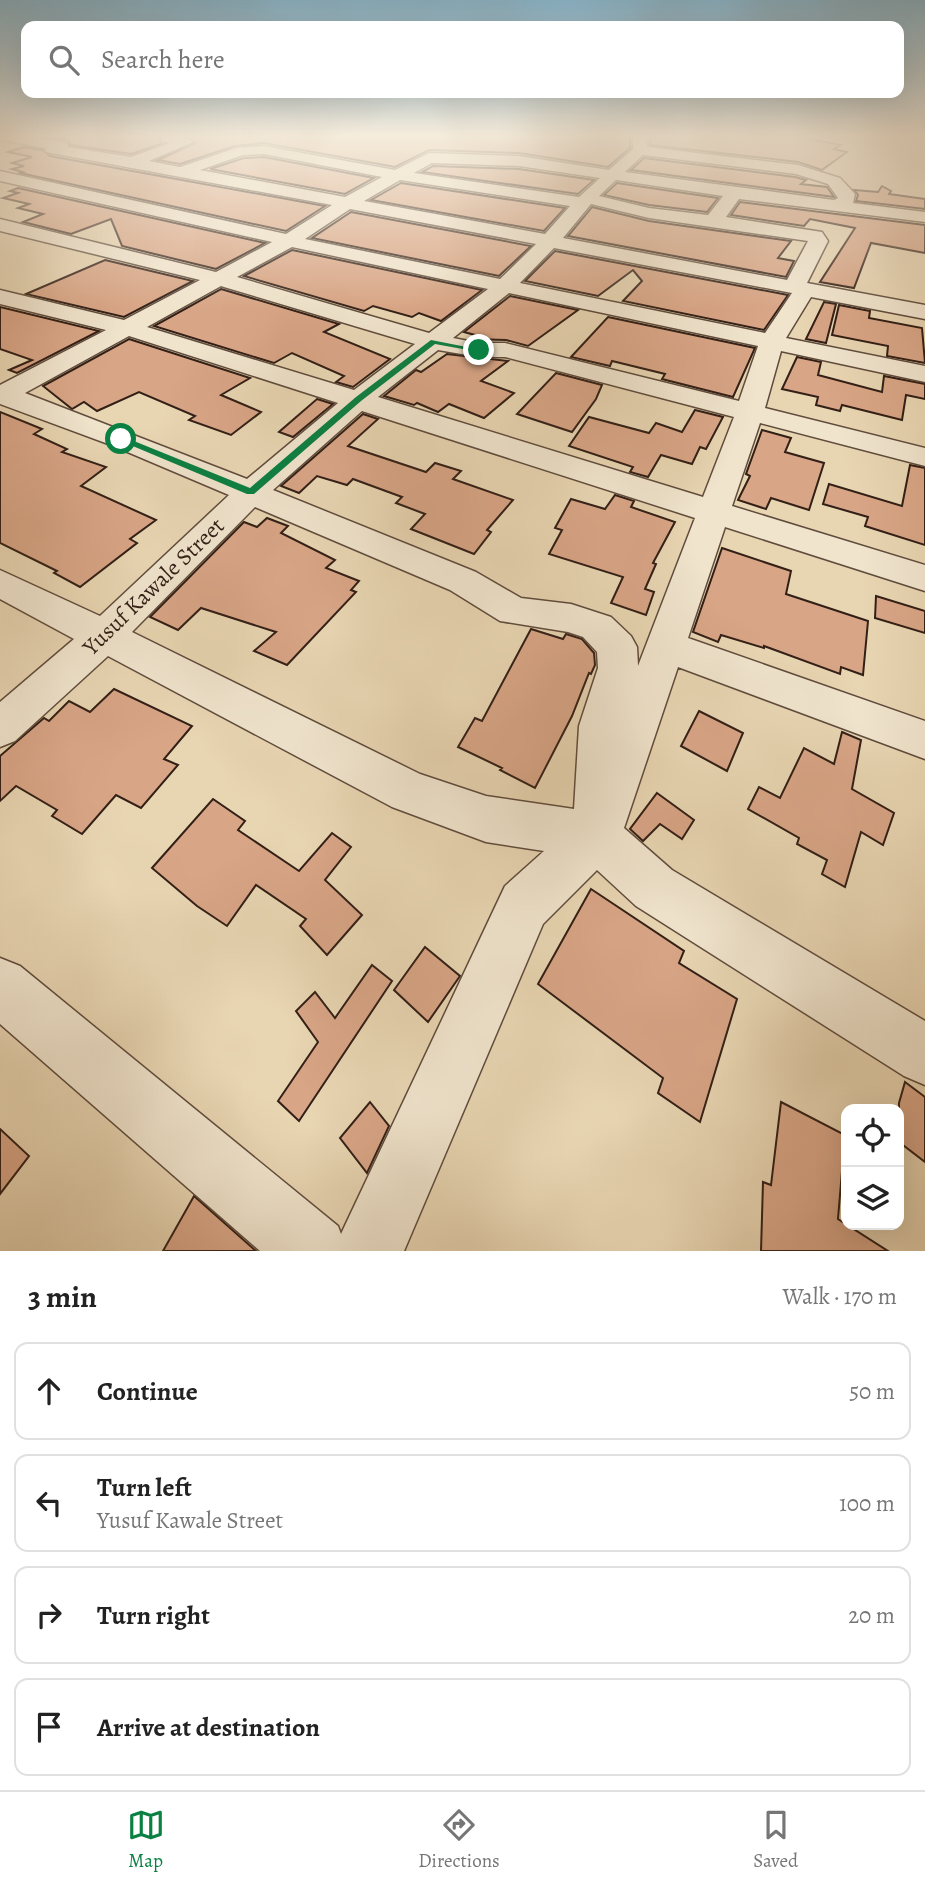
<!DOCTYPE html>
<html lang="en">
<head>
<meta charset="utf-8">
<style>
	:root { --surface:#fff; --page:#f6f6f6; --text:#222; --muted:#767676; --line:#e0e0e0; --accent:#0b8043 }
	body { margin:0; font-family:Alegreya,serif; background:var(--page); color:var(--text) }
	.controls { position:absolute; right:21px; bottom:21px; display:grid; overflow:hidden; border-radius:14px; box-shadow:0 7px 28px #0002 }
	.controls button { width:63px; height:63px; display:grid; place-items:center; padding:0; border:0; border-bottom:2px solid var(--line); background:var(--surface); color:var(--text); font:35px sans-serif }
	.stop { position:absolute; width:21px; height:21px; margin:-16px; border:5px solid #0b8043; border-radius:50%; background:#fff }
	.stop.end { background:#0b8043; border-color:#fff; box-shadow:0 2px 7px #0008 }
	.list { margin:0; padding:0; list-style:none }
	h2 { display:flex; justify-content:space-between; align-items:center; height:91px; margin:0; padding:0 28px; font-size:30px }
	h2 small { font-size:23px; font-weight:400; color:var(--muted) }
	.list li { display:grid; grid-template-columns:46px 1fr auto; gap:21px; align-items:center; box-sizing:border-box; height:98px; margin:0 14px 14px; padding:0 14px; border:2px solid var(--line); border-radius:14px }
	.list b { display:block; font-size:26px; white-space:nowrap }
	.list p { margin:0; font-size:23px; white-space:nowrap; color:var(--muted) }
	.list em { font-size:23px; font-style:normal; color:var(--muted) }
	.icon { flex:none; width:38px; height:38px; fill:none; stroke:currentColor; stroke-width:2; stroke-linecap:round; stroke-linejoin:round }
	.map { position:relative; flex:none; width:925px; height:1251px; overflow:hidden }
	.search { position:absolute; background:var(--surface); box-shadow:0 7px 28px #0002; left:21px; right:21px; top:21px; height:77px; display:flex; align-items:center; gap:18px; box-sizing:border-box; padding:0 24px; border-radius:14px; color:var(--muted); font-size:26px }
	.sheet { height:539px; background:var(--surface) }
	nav { display:flex; justify-content:space-around; align-items:center; box-sizing:border-box; height:98px; border-top:2px solid var(--line); background:var(--surface); font-size:19px; color:var(--muted) }
	nav a { display:grid; justify-items:center; gap:4px }
	nav .on { color:var(--accent) }
	.map>svg:first-child { display:block }
</style>
</head>
<body>
<div class="map">
<svg width="925" height="1251" viewBox="0 0 925 1251">
	<rect width="100%" height="100%" fill="#e8d5b2"/>
	<filter id="stains"><feTurbulence type="fractalNoise" baseFrequency=".00286" numOctaves="4"/><feColorMatrix values="0 0 0 0 .2 0 0 0 0 .09 0 0 0 0 .02 0 0 0 .5 -.17"/></filter>
	<radialGradient id="worn" r=".72"><stop offset=".6" stop-color="#630" stop-opacity="0"/><stop offset="1" stop-color="#630" stop-opacity=".3"/></radialGradient>
	<!-- building -->
	<g fill="#d8a586" stroke="#321f16" stroke-width="2">
		<polygon points="62,135 158,135 161,144 131,154 70,145 68,140 53,138"/>
		<polygon points="184,135 630,135 630,148 608,167 519,153 429,150 395,167 264,143 235,146 180,164 158,160 195,143"/>
		<polygon points="650,135 787,135 841,145 834,149 847,152 822,170 798,162 650,145"/>
		<polygon points="24,147 43,150 50,156 325,206 286,231 20,173 23,172 12,169 24,166 12,163 32,157 8,152"/>
		<polygon points="264,157 374,178 345,194 210,169 244,158"/>
		<polygon points="644,158 795,177 806,180 801,184 827,187 834,197 631,170"/>
		<polygon points="433,166 519,169 594,180 578,194 422,172"/>
		<polygon points="401,183 565,208 544,231 371,200"/>
		<polygon points="617,183 718,198 707,212 649,205 604,195"/>
		<polygon points="882,186 891,191 889,194 925,199 925,209 856,201 858,195 854,190 878,192"/>
		<polygon points="18,188 265,243 216,269 122,246 111,219 71,234 23,222 43,214 18,208 29,204 3,198 18,193 10,191"/>
		<polygon points="740,202 925,225 925,253 871,243 854,288 820,282 855,228 810,219 804,226 731,215"/>
		<polygon points="592,207 649,221 791,241 778,258 794,261 786,277 568,236"/>
		<polygon points="351,212 531,246 499,276 312,238"/>
		<polygon points="292,250 482,290 441,321 419,313 412,317 373,306 364,311 244,276"/>
		<polygon points="555,251 788,295 764,330 623,301 642,281 633,270 598,296 525,281"/>
		<polygon points="105,260 193,281 124,317 26,294"/>
		<polygon points="221,289 339,324 324,332 390,359 353,387 336,382 344,376 292,353 274,363 154,326"/>
		<polygon points="510,296 578,310 528,346 506,340 470,339 475,335 464,332"/>
		<polygon points="824,302 836,304 826,343 806,339"/>
		<polygon points="839,305 870,311 869,318 922,328 925,363 887,356 888,346 832,335"/>
		<polygon points="0,307 99,331 17,373 9,370 32,360 0,349"/>
		<polygon points="608,317 755,348 733,397 662,379 665,374 612,361 610,366 571,357"/>
		<polygon points="129,339 250,378 221,395 261,412 231,435 189,420 195,416 139,392 97,411 84,402 72,409 43,386"/>
		<polygon points="447,354 508,361 481,381 514,393 484,418 449,404 438,412 417,403 414,405 384,396 416,370 421,372"/>
		<polygon points="797,357 821,362 818,375 882,392 884,376 925,384 925,399 906,395 902,420 842,405 840,411 816,405 818,397 782,389"/>
		<polygon points="556,373 602,385 596,399 572,432 517,414"/>
		<polygon points="317,399 333,404 293,437 279,432"/>
		<polygon points="695,410 723,417 706,449 700,447 692,464 661,455 648,477 630,472 633,467 569,446 589,417 649,433 656,423 682,432"/>
		<polygon points="0,412 42,429 34,434 67,449 62,452 106,467 81,486 156,520 130,539 137,543 80,587 54,573 57,571 0,543"/>
		<polygon points="363,414 378,419 348,446 426,472 435,463 461,471 453,479 513,500 487,530 491,532 474,554 411,529 425,514 396,503 402,497 353,479 347,485 317,476 299,493 281,486"/>
		<polygon points="762,430 791,438 785,452 824,463 809,510 771,498 766,509 738,500 750,476 746,474"/>
		<polygon points="910,465 925,468 925,545 865,526 868,517 823,504 829,484 902,506"/>
		<polygon points="615,495 634,501 631,507 675,522 653,563 656,564 645,589 654,592 646,615 611,603 623,577 549,554 562,530 555,528 571,499 605,509"/>
		<polygon points="267,518 288,526 281,533 335,560 326,568 359,581 351,590 356,592 287,665 254,651 276,632 201,608 178,630 150,617 244,522 257,527"/>
		<polygon points="722,548 791,571 786,594 868,621 863,675 841,667 840,674 764,646 764,648 721,635 718,642 693,632"/>
		<polygon points="876,596 925,611 925,633 875,618"/>
		<polygon points="531,629 563,639 566,634 582,639 594,653 595,665 591,674 589,673 572,716 535,788 500,770 502,768 458,747 475,718 482,721"/>
		<polygon points="114,689 192,726 164,759 178,765 141,808 116,795 82,834 52,816 57,810 16,786 0,801 0,756 44,718 49,721 69,701 90,712"/>
		<polygon points="699,711 743,733 727,771 681,746"/>
		<polygon points="842,732 861,740 852,789 894,813 883,845 861,832 845,887 822,874 827,860 797,844 799,838 748,809 759,787 780,798 804,748 834,764"/>
		<polygon points="657,793 694,820 682,839 660,824 643,841 630,829"/>
		<polygon points="213,799 245,821 238,830 299,871 332,833 351,847 325,880 362,915 327,955 300,926 306,919 256,885 227,926 197,906 152,868"/>
		<polygon points="591,889 684,951 679,963 737,999 700,1122 658,1093 663,1078 538,984"/>
		<polygon points="425,947 460,976 428,1022 394,990"/>
		<polygon points="372,965 392,981 299,1121 278,1101 318,1042 296,1011 315,992 335,1018"/>
		<polygon points="905,1082 925,1097 925,1162 899,1142 899,1103"/>
		<polygon points="370,1102 389,1126 367,1173 340,1138"/>
		<polygon points="781,1102 845,1135 838,1219 888,1251 761,1251 763,1182 771,1185"/>
		<polygon points="0,1129 29,1156 0,1194"/>
		<polygon points="194,1196 256,1251 163,1251"/>
	</g>
	<g fill="none" stroke-linecap="round" stroke-linejoin="round">
		<!-- minor casing -->
		<g stroke="#604c3d" stroke-width="3">
			<path id="minor" d="M0,135H21L62,142L67,143L68,147L131,157L170,143L161,141V135H178L193,142L149,161L180,167L236,148L264,146L395,170L429,153L519,156L609,170L633,149V135H647V147L798,165L840,178L855,194L853,203L925,212V222L739,199L726,217L822,232L828,241L807,283L925,305V319L811,297L786,338L925,366V382L781,351L765,408L925,448V466L760,423L732,506L925,565V591L725,527L688,638L925,721V759L678,667L624,828L672,870L925,1021V1085L904,1076L636,906L597,870L543,924L404,1251H260L0,1024V958L20,966L338,1226L341,1234L505,886L544,851L486,842L392,807L108,656L15,741L0,747V702L74,639L0,599V570L100,616L229,495L111,445L0,404V385L106,330L0,304V290L124,320L200,280L0,231V219L216,272L272,242L0,181V171L286,234L332,205L51,153L46,152L45,148L0,140ZM264,154L382,177L345,197L200,170L243,155ZM643,155L796,174L828,184L838,198L834,200L625,172ZM432,163L519,166L600,178L579,197L414,173ZM400,180L570,206L545,234L364,201ZM616,180L723,196L708,215L649,208L599,196ZM591,204L649,218L808,241L787,280L563,238ZM350,209L536,244L500,279L305,239ZM292,247L488,289L429,333L237,277ZM554,248L792,293L765,333L520,283ZM221,286L224,287L415,344L354,390L147,327ZM509,293L758,346L739,401L505,343H479L453,338ZM129,336L338,403L247,479L25,393ZM438,350L479,357H505L734,417L703,497L378,397ZM362,411L695,518L638,666L637,647L631,636L611,617L571,604L521,598L476,572L273,490ZM255,507L450,590L500,621L568,632L583,637L597,652L598,668L579,726L574,809L486,796L420,774L132,632Z"/>
		</g>
		<!-- minor -->
		<use href="#minor" fill="#f0e4cd" fill-rule="evenodd"/>
	</g>
	<!-- sky -->
	<linearGradient id="sky" x2="0" y2="1"><stop stop-color="#88b6ce"/><stop offset="0.44" stop-color="#f5ecdc"/><stop offset="1" stop-color="#f5ecdc" stop-opacity="0"/></linearGradient>
	<rect width="925" height="310" fill="url(#sky)"/>
	<!-- route -->
	<polygon fill="#0b8043" points="431,340 482,350 479,352 435,344 361,401 254,494 247,494 116,439 124,437 250,488 356,397"/>
	<g text-anchor="middle" stroke-width="6" stroke-linejoin="round" paint-order="stroke">
		<!-- far-street labels -->
		<g font-size="23" fill="#321f16" stroke="#f0e4cd">
			<text transform="translate(153 586) rotate(-44)" y="8">Yusuf Kawale Street</text>
		</g>
	</g>
	<rect width="100%" height="100%" filter="url(#stains)"/>
	<rect width="100%" height="100%" fill="url(#worn)"/>
</svg>
<div class="controls">
<button><svg class="icon" aria-label="locate" viewBox="0 0 24 24"><circle cx="12" cy="12" r="6"/><path d="M12 2v4M12 18v4M2 12h4M18 12h4"/></svg></button>
<button><svg class="icon" aria-label="layers" viewBox="0 0 24 24"><path d="M12 4l9 5-9 5-9-5zM3 14l9 5 9-5"/></svg></button>
</div>
<div class="stop" style="left:121px;top:439px"></div>
<div class="stop end" style="left:479px;top:350px"></div>
<div class="search"><svg class="icon" aria-label="search" viewBox="0 0 24 24"><circle cx="10" cy="10" r="6"/><path d="M15 15l6 6"/></svg>Search here</div>
</div>
<section class="sheet">
<h2>3 min<small>Walk · 170 m</small></h2>
<ul class="list">
<li><svg class="icon" aria-label="ahead" viewBox="0 0 24 24"><path d="M12 20V5M6 11l6-6 6 6"/></svg><div><b>Continue</b></div><em>50 m</em></li>
<li><svg class="icon" aria-label="left" viewBox="0 0 24 24"><path d="M17 20v-9H6M10 6l-5 5 5 5"/></svg><div><b>Turn left</b><p>Yusuf Kawale Street</p></div><em>100 m</em></li>
<li><svg class="icon" aria-label="right" viewBox="0 0 24 24"><path d="M7 20v-9h11M14 6l5 5-5 5"/></svg><div><b>Turn right</b></div><em>20 m</em></li>
<li><svg class="icon" aria-label="arrive" viewBox="0 0 24 24"><path d="M6 21V4h12l-3 4 3 4H6"/></svg><div><b>Arrive at destination</b></div></li>
</ul>
</section>
<nav>
<a class="on"><svg class="icon" aria-label="map" viewBox="0 0 24 24"><path d="M3 6l6-2 6 2 6-2v14l-6 2-6-2-6 2zM9 4v14M15 6v14"/></svg>Map</a>
<a><svg class="icon" aria-label="directions" viewBox="0 0 24 24"><path d="M12 3l9 9-9 9-9-9zM9 14v-3h6M13 9l2 2-2 2"/></svg>Directions</a>
<a><svg class="icon" aria-label="saved" viewBox="0 0 24 24"><path d="M7 4h10v16l-5-4-5 4z"/></svg>Saved</a>
</nav>
</body>
</html>
